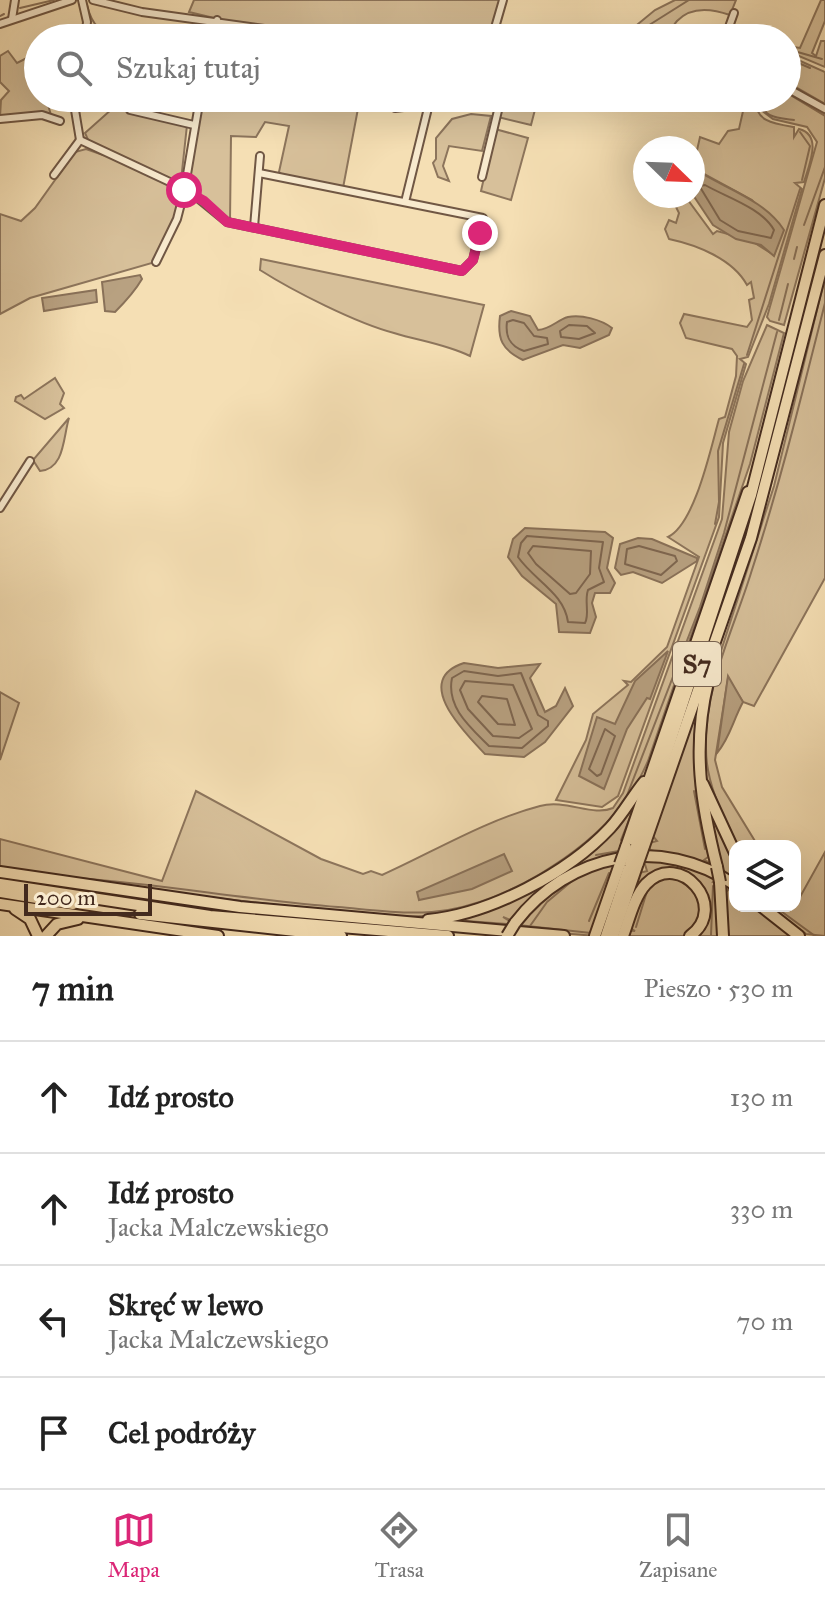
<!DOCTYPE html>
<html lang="pl">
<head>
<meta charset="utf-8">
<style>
	:root { --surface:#fff; --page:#f2f2f2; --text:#222; --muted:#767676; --line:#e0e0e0; --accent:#db2777 }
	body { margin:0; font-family:"IM FELL Great Primer",serif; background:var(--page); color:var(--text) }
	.controls { position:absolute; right:24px; bottom:24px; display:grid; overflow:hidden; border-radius:16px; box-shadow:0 8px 32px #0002 }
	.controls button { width:72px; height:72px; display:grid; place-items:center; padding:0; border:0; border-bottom:2px solid var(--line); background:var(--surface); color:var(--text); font:40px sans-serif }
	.compass { position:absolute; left:633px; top:136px; width:72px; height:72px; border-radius:50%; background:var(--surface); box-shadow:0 8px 32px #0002; rotate:113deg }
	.scale { position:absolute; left:24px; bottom:20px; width:128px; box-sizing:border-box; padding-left:8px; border:4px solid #432a1e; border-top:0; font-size:22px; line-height:28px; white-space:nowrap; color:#432a1e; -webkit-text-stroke:6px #f8eace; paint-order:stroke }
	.stop { position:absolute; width:24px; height:24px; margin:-18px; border:6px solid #db2777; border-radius:50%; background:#fff }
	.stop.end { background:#db2777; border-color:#fff; box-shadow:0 2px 8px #0008 }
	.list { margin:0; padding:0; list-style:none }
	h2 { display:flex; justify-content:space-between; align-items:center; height:104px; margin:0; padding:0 32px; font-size:34px }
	h2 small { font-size:26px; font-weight:400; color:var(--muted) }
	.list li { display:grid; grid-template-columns:52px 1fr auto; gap:24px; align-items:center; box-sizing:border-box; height:112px; padding:0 32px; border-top:2px solid var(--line) }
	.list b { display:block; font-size:30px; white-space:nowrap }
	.list p { margin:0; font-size:26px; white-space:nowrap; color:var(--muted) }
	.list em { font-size:26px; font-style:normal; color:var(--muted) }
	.icon { flex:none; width:44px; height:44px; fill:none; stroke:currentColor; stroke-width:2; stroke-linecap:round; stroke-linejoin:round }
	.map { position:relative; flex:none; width:825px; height:936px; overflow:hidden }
	.search { position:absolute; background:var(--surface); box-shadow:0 8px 32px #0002; left:24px; right:24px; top:24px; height:88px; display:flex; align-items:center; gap:20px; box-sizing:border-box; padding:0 28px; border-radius:44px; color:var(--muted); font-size:30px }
	.sheet { height:552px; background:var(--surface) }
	nav { display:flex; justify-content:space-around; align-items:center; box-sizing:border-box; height:112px; border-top:2px solid var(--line); background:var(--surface); font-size:22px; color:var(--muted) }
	nav a { display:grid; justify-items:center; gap:4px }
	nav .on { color:var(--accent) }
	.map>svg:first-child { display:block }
</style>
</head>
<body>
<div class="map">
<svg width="825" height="936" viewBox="0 0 825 936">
	<rect width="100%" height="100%" fill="#f5dfb4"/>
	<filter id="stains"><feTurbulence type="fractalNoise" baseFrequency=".0025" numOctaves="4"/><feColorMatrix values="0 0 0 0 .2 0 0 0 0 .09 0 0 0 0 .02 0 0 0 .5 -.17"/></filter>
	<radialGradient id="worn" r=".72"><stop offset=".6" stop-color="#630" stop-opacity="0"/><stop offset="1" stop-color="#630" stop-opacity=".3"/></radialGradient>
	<!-- green -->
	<g fill="#d7c09a" stroke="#8d755c" stroke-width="2" fill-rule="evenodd">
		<polygon points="194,0 500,0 489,38 218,38 221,26 253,33 256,28 189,12"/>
		<path d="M675,0H736L730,15C713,9 691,6 677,21C670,29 671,35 659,38C648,40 633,38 621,38L655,10Z"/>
		<polygon points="821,0 825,0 825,21 812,53 816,56 821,41 825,41 825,67 787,51 787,46 800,48"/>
		<polygon points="8,51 17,63 29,57 38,79 38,98 46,98 51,115 0,117 1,100 9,91 0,82 0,56"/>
		<polygon points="787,55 825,72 825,104 787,82"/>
		<polygon points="787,90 825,111 825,178 784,325 770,321 767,317 817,142 807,127 773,119 761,110 760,98 787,98"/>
		<polygon points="203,98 360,98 343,188 282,175 279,172 289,126 265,122 256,137 231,136 230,221 187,184"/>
		<polygon points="502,98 538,98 531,125 498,117"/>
		<path d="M746,98H755C755,122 774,124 794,127V137L799,129C823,135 809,165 804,182L795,183L802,189L769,304L748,357L740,359L746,364L723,443L719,517L618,796L602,807L556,800L586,740L593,714L628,685L624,681L631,682L667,647L699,557L668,537C695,524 711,447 719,419L725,417L736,376L737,356L732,349L686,338L680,323L684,314L747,327L752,320L749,300L754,298L751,282L747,285C733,259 697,245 669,239L665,229L669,220L676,223L679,213L671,197L685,196L713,234L717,231L750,240L774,255L781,235L752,200L693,168L700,137L719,144L728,131L739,129Z"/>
		<polygon points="113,108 187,125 180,190 184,191 172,228 152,263 30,298 0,314 0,214 21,221 35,208 75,152 86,149 103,155 105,151 89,142 85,133"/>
		<polygon points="471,114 491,116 482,151 449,146 443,166 449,181 438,177 433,163 436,159 436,138 452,119"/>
		<polygon points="495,129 528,138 511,200 481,191"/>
		<path d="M261,259L484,305L470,356C445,344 420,341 394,333C356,323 293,291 260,270Z"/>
		<polygon points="825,277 825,578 754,706 743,702 728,678 715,760 722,787 758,846 735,846 706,785 702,748 711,682 774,486"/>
		<path d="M767,325L784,333L750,464L648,761C637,786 621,812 602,832C571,862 507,900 465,910C414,923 359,913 308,908C205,898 103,884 0,869V839L162,881L196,791L321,859L363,874L371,871L382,875C433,852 486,820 540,806C566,799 593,817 613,808L623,793L722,519L729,432L743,381Z"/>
		<path d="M787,365L794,367L747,540L642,845L657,841L652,835L699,703L696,780L712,854L704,860L723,869L704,794L735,857V881C658,832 567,849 511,922L503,917L518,923C576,851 657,838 735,888V906H757L796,936H727L726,892L730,888L716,879L713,882L719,884L721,936H695C732,895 676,846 643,883C632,895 629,916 624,930L635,931L629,927C634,914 637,897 646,887C677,851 730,903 687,936H596L439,923L498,905L575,860L616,825L643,787L627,838L622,842V848L627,847L744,503L632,846H639L741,538ZM644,861L647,871L639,873L619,934L603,928L626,864H621L600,928H596L616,863Z"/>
		<polygon points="55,378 64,393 60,404 64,408 45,419 15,401 16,397 21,395 24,399"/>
		<path d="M69,418C63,437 65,469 40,471L33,460Z"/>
		<polygon points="0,692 19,703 0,760"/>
		<polygon points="825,852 825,936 806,934 770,906 795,906"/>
		<polygon points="0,876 216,907 536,936 230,914 0,881"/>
	</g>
	<!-- water -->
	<g fill="#b8a181" stroke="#897159" stroke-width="2">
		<path d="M693,168C723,188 764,199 784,230L774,256L761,245L736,239L713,225L693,195Z"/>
		<path d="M140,275L142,279C135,291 125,302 115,312L105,311L102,282Z"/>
		<polygon points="96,290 97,302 44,311 42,298"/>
		<path d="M511,311L530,316L538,330C551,329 557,320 568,317C581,314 602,320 612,328L609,335L580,348L563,345L523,360C502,350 497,339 500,316Z"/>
		<polygon points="525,528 605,532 613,538 607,568 615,583 610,593 595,593 592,603 596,617 590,633 559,632 556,604 522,576 508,557 513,539"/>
		<polygon points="638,538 652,539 697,558 697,561 662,583 633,572 621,575 615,568 620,544"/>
		<polygon points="668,651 650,699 647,698 627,729 604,789 579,776 597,717 615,724 635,681"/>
		<path d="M464,663L498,668L540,664L530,678L545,712L556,706L565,688L573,706L545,742L524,757L485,754C465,733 411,680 464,663Z"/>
		<path d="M728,676L743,702C733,720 730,738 717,753Z"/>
		<polygon points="504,854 512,871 472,889 419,900 417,892"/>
	</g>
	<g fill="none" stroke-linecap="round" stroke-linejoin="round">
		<!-- shore -->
		<g stroke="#7e6650" stroke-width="2">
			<path d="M693,178L700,186L705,185C726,197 762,208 774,230L771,238L738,231L720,220L700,187L693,188"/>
			<path d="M513,320L524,323L534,336L547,338L548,344L524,351C510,346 505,337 507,322Z"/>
			<polygon points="569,325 587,326 595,333 579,339 561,337 560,331"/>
			<path d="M527,536L603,542L599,568L604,582L588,590C584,601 590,614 585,623L568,622C564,593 535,581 518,557L521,543Z"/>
			<polygon points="533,546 591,551 590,574 576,593 570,594 536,564 528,553"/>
			<polygon points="639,546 675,556 677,561 661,575 625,564 627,549"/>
			<path d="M464,671L498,676L521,673L538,715L548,721V726L522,748L489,746C470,727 446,707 452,678Z"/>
			<polygon points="465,681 513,685 532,729 519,738 493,736 468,709 460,690"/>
			<polygon points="482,696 507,699 515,725 498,724 478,702"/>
			<polygon points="605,729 615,736 601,774 597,776 589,769"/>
		</g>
		<!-- stream -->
		<g stroke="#897159" stroke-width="2">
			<path d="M87,5C92,27 101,33 123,38"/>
			<polyline points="20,8 54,0"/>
			<polyline points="0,16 4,14"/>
			<polyline points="621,38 646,27 689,0"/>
			<polyline points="787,49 822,59"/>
			<polyline points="787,58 810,68"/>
			<polyline points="787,93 825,116"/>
			<path d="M762,98C760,118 778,118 794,120"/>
			<polyline points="800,132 810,146 802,180"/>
			<polyline points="804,225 825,167"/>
			<polyline points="794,259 797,247"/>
			<polyline points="779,320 788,284"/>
			<polyline points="747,355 800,189"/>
			<polyline points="715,524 719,502 718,451 744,364"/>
			<polyline points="694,791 705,849"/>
			<polyline points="626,798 700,607 724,533 777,332"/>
			<polyline points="621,840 635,805"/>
			<path d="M738,846C723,816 706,784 706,749C704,687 733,631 751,573C780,484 802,394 825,303"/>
			<polyline points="649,850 702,861"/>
			<polyline points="596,855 619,851"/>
			<path d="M65,877C156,883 247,900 338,907C374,910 412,916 448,910C507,900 580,856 618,810"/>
			<polyline points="774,906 815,936"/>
			<polyline points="466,921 507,924"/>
			<polyline points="589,921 609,873"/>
			<polyline points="518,925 591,933"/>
			<polyline points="530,926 547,902 572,881"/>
			<polyline points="636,927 648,888"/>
			<polyline points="711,935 713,886"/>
			<polyline points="698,936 703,931"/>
		</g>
		<!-- minor casing -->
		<g stroke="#705744" stroke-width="10">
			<g id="minor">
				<polyline points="82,0 87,22 85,38"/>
				<polyline points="93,0 142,12 330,38"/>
				<polyline points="12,19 15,0"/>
				<polyline points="0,24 72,0"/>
				<polyline points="214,38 217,20"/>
				<polyline points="492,38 503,0"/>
				<polyline points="725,38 734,13"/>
				<polyline points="787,88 825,109"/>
				<polyline points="73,98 80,140"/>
				<polyline points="395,108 429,104 438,98"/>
				<polyline points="130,110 194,125"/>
				<polyline points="0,119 42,115 60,121"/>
				<polyline points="80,140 189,191 227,222 462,271 473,260 483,218 259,173"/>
				<polyline points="54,175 80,140"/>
				<polyline points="482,177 501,98"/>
				<polyline points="405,202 429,104"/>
				<polyline points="254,227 260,156"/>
				<polyline points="156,262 177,219 184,192 200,98"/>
				<polyline points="0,508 30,461"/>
			</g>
		</g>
		<!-- highway casing -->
		<g stroke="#432a1e" stroke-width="14">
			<g id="highway">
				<path d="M708,682C692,747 701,804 717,867"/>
				<polyline points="703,784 735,853"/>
				<polyline points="636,846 751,495 825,205"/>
				<polyline points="644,846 751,538 825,255"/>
				<polyline points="626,847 748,492"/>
				<polyline points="0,872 240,907 564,936"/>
				<polyline points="720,882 723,936"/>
				<polyline points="0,884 210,916 448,936"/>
				<polyline points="0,892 73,904"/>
				<polyline points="0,904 218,936"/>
				<polyline points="761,906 799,936"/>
				<polyline points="15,909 30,919 38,936"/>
				<polyline points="140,914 341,936"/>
				<path d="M428,920C490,914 568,873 610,828C623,814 632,797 644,782"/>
				<path d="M515,923C569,853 661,834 735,885"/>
				<polyline points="46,936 57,924 78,919"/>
				<polyline points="595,936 620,864"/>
				<polyline points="606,936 630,864"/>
				<polyline points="613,936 638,863"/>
				<path d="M623,936C629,920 634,897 646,884C680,849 730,907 690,936"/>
			</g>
		</g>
		<!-- minor -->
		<use href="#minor" stroke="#f8eace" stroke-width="6"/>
		<!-- highway -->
		<use href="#highway" stroke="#f5dfb4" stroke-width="10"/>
		<!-- highway-bridge casing -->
		<g stroke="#432a1e" stroke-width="14" stroke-linecap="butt">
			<g id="highway-bridge">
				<polyline points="638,863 644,846"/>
				<polyline points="620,864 626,847"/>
				<polyline points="630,864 636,846"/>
				<polyline points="717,867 720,882"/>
				<polyline points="507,936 515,923"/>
			</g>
		</g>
		<!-- highway-bridge -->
		<use href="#highway-bridge" stroke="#f5dfb4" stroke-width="10"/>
	</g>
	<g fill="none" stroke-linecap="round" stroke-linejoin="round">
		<!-- route -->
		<polyline stroke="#db2777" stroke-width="10" points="184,190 204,201 227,222 462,271 473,260 480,233"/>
	</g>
	<g text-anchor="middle" stroke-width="6" stroke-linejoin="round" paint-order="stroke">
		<!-- shield labels -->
		<rect fill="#f8eace" stroke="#796453" stroke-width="2" x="673" y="642" width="48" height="44" rx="6"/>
		<g font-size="26" font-weight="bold" fill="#432a1e">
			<text x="697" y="673">S7</text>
		</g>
	</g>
	<rect width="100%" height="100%" filter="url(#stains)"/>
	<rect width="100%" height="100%" fill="url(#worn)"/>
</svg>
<div class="controls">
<button><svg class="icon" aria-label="layers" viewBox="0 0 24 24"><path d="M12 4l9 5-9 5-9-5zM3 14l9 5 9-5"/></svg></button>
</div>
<svg class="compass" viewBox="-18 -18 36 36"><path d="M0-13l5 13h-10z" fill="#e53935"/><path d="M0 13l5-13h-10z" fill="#767676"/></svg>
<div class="scale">200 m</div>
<div class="stop" style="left:184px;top:190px"></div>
<div class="stop end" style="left:480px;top:233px"></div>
<div class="search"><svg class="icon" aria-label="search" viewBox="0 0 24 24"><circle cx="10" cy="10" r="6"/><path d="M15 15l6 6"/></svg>Szukaj tutaj</div>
</div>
<section class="sheet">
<h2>7 min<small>Pieszo · 530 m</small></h2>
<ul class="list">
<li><svg class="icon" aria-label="ahead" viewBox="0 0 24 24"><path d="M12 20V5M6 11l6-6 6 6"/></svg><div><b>Idź prosto</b></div><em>130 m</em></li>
<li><svg class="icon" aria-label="ahead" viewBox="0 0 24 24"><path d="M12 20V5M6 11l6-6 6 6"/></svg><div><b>Idź prosto</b><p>Jacka Malczewskiego</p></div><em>330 m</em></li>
<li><svg class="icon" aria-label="left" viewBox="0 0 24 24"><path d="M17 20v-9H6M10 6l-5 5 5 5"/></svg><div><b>Skręć w lewo</b><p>Jacka Malczewskiego</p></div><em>70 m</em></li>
<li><svg class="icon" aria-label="arrive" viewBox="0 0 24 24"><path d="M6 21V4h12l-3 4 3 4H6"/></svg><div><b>Cel podróży</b></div></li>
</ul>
</section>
<nav>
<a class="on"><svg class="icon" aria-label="map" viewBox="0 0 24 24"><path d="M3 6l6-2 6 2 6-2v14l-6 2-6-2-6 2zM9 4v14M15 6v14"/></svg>Mapa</a>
<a><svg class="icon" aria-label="directions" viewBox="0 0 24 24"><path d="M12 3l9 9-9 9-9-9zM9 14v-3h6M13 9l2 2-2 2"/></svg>Trasa</a>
<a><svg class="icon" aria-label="saved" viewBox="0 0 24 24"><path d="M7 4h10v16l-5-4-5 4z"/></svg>Zapisane</a>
</nav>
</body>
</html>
